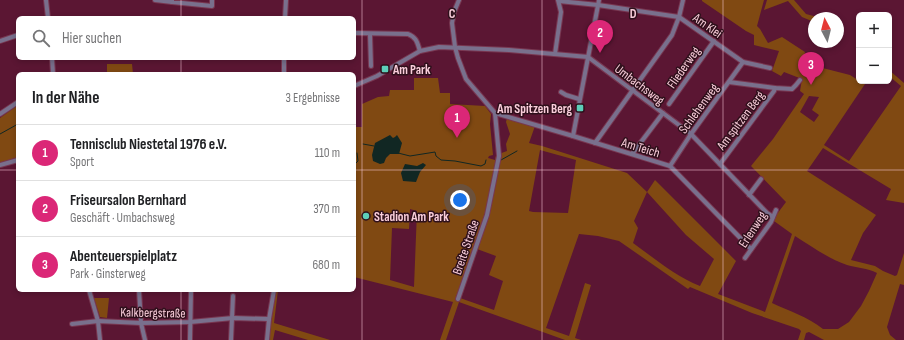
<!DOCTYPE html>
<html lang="de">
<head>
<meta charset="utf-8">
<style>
	:root { --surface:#fff; --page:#f6f6f6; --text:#202124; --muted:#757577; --line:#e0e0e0; --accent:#db2777 }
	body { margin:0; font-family:"Sofia Sans Condensed",sans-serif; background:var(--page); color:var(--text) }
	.controls { position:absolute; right:12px; top:12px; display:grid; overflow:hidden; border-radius:6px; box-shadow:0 2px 6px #0003 }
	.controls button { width:36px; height:36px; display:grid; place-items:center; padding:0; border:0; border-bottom:1px solid var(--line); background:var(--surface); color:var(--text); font:20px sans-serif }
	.compass { position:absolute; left:808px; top:12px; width:36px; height:36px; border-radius:50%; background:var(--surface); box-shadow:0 2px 6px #0003; rotate:353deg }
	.you { position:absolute; left:460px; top:200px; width:14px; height:14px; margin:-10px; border:3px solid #fff; border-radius:50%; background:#1a73e8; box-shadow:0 0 0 6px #1a73e833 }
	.badge { display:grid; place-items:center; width:26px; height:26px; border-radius:50%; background:var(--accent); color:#fff; font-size:13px; font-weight:700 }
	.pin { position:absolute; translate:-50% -33px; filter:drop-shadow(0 1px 2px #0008) }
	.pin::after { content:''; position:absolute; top:21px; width:14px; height:12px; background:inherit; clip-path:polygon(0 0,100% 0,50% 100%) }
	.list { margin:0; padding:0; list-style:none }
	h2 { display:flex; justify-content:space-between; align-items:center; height:52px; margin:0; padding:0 16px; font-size:17px }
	h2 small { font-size:13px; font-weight:400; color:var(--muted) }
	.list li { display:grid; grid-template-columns:26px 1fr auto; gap:12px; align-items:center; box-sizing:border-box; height:56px; padding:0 16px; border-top:1px solid var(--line) }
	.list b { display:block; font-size:15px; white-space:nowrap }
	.list p { margin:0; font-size:13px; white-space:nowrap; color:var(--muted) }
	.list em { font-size:13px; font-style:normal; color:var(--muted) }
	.icon { flex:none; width:22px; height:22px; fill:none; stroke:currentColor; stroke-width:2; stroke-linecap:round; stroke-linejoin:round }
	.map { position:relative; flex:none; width:904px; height:340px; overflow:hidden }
	.search { position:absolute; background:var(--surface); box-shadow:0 2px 6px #0003; left:16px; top:16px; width:340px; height:44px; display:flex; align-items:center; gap:10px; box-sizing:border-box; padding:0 14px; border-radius:6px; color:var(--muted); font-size:15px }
	.panel { position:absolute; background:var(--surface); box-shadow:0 2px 6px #0003; left:16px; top:72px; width:340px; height:220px; border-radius:6px }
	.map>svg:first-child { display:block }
</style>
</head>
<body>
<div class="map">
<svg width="904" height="340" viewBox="0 0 904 340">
	<rect width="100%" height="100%" fill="#5b1633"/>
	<!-- green -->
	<g fill="#804912" fill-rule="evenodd">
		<path d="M702,0H764L757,26L760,29L768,43L782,37L805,52L803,63L850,75L861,82L862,81H867L824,145L849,161L901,86L889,76V70L904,83V203L886,200L891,189L823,148L807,171L876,215L863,233L851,260L875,266L883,271L895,276L897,275L904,253V285L900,284L887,327L890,335L896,340H824L809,332L806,333L804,340H798L801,331L799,329L752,313L690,287L688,289L619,241L598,236L579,234L546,328L569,336L585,283L591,285L575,338L581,340H565L459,302L446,340H440L453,302L354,277V127H362V104L378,97L389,96L390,90H414V78H438L440,93H450V104L485,106L491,114L490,124L493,155L489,156L488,158L495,160L496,155L507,151L506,144L510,134L506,122L507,118L535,126L529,143L542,146L627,173L647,192L655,180L736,261L718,294L765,312L792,234L774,221L777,214L786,202L751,166L773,139L804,94L800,91L802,79L784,72L781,76L772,71L779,51L754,45V35L746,31L702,1ZM809,96L819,97L812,110L819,115L814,122L800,112ZM540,150L576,160L568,213L533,212L529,211ZM647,192L686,235L714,259L700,286C675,276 654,258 633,243L638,228L634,221ZM410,209L417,211L414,287L390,280L392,228L409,229ZM795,236C811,246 829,259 847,265C857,268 867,268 877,273L869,291L861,306L849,322L838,329H823C808,317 789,311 772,303ZM477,249L496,256L489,275L503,281L494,310L460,298Z"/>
		<polygon points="767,0 794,0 806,14 821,18 814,18 814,22 802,17 788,1 764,10"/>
		<polygon points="107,64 132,64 133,74 107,74"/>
		<polygon points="18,105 18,157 0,163 0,118"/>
		<polygon points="275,290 278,290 274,323 330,340 308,340 275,330 273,340 269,340"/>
		<polygon points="94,298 109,298 107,318 100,317"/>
	</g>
	<!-- water -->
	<g fill="#112723">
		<polygon points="390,135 393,138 395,137 397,135 402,143 399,154 390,154 386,158 384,163 380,164 373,161 372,155 375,143"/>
		<polygon points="423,163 426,165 420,172 416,182 403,181 401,173 405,164 417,166"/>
	</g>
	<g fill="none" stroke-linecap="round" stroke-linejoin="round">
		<!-- stream -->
		<g stroke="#112723" stroke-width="1">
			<polyline points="0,134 18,124"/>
			<polyline points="363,144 374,146"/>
			<polyline points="398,153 410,156 435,152 436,156 441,160 455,161 481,166 485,164 486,160"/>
			<polyline points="501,160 517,151"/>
			<polyline points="354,165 358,161 357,153"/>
		</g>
		<!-- minor casing -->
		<g stroke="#783751" stroke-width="6">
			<g id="minor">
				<polyline points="46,0 48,18"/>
				<polyline points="155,0 172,2"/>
				<polyline points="172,0 172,2 212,6 212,0"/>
				<polyline points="559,1 598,5 679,17 743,62 770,68"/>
				<polyline points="285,18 286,0"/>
				<path d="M354,33L408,34C417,38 417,42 420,51"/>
				<polyline points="370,34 371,66"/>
				<polyline points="0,41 18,35"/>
				<polyline points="555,54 561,12 558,0"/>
				<polyline points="52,58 53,74"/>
				<polyline points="284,74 284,58"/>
				<polyline points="729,82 775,88 792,89 796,85 800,80"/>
				<polyline points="354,86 377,76 420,51 439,47 509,50 588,57 691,134 767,213 773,217"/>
				<polyline points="561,92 566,95 579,99"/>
				<polyline points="669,104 714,41"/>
				<polyline points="495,113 573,136 670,166 751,249"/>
				<polyline points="0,114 18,102"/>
				<polyline points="573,136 599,0"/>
				<polyline points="595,143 672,35 679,17 683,0"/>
				<polyline points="632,154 663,113"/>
				<polyline points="720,164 774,91 775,88"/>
				<polyline points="0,165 18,160"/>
				<polyline points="670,166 691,134 743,62"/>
				<polyline points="749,195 761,179"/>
				<polyline points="745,258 771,222 776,210"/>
				<polyline points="89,290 98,321 100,340"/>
				<polyline points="139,290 141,323 145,340"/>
				<polyline points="458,299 487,215 499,156 495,113 466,79 458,58 455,47 452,23 454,12 459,0"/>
				<polyline points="72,324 98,321 141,323 190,322 233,318 269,319"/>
				<polyline points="190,340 191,290"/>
				<polyline points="231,340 233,296"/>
				<polyline points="267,340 269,319 274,290"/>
			</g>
		</g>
		<!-- minor -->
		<use href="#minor" stroke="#79708d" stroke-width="4"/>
	</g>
	<!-- grid -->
	<path fill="none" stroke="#facedb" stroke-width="1" stroke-opacity="0.55" d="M181,0V18M362,0V340M542,0V340M723,0V340M181,58V74M0,170H18M354,170H904M181,290V340"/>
	<!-- markers -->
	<g fill="#5dceb9" stroke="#2e101b" stroke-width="1.5">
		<rect x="381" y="65" width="8" height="8" rx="2"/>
		<rect x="576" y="104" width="8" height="8" rx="2"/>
		<circle cx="366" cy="216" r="4"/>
	</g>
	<g text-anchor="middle" stroke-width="3" stroke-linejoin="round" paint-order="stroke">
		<!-- street labels -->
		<g font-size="13" fill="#facedb" stroke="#2e101b">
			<text transform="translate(708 25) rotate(35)" y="5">Am Klei</text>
			<text transform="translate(683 67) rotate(-55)" y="5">Fliederweg</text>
			<text transform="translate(640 84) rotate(37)" y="5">Umbachsweg</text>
			<text transform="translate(698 108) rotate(-54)" y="5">Schlehenweg</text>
			<text transform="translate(740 120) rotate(-53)" y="5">Am spitzen Berg</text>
			<text transform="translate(641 147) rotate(17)" y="5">Am Teich</text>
			<text transform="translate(752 229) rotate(-57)" y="5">Erlenweg</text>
			<text transform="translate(465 247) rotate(-71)" y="5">Breite Straße</text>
			<text transform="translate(153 312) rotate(1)" y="5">Kalkbergstraße</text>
		</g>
		<!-- poi labels -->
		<g font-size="13" font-weight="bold" fill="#facedb" stroke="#2e101b" text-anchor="start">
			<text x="393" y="74">Am Park</text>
			<text x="572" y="113" text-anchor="end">Am Spitzen Berg</text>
			<text x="374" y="221">Stadion Am Park</text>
		</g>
	</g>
	<g font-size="13" text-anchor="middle" font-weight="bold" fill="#facedb" stroke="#2e101b" stroke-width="3" stroke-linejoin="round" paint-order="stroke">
		<text x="452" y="18">C</text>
		<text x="633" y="18">D</text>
	</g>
</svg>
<div class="controls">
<button>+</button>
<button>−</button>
</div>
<svg class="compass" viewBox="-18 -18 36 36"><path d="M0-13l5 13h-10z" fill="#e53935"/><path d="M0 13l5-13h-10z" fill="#757577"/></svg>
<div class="you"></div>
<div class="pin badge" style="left:457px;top:138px">1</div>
<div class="pin badge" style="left:600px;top:53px">2</div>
<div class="pin badge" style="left:811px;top:85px">3</div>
<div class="search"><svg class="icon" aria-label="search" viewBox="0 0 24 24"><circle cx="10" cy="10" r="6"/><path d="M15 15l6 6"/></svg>Hier suchen</div>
<section class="panel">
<h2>In der Nähe<small>3 Ergebnisse</small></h2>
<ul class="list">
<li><span class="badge">1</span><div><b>Tennisclub Niestetal 1976 e.V.</b><p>Sport</p></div><em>110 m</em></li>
<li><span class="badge">2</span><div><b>Friseursalon Bernhard</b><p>Geschäft · Umbachsweg</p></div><em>370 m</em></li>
<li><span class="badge">3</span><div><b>Abenteuerspielplatz</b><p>Park · Ginsterweg</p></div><em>680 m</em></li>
</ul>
</section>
</div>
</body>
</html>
